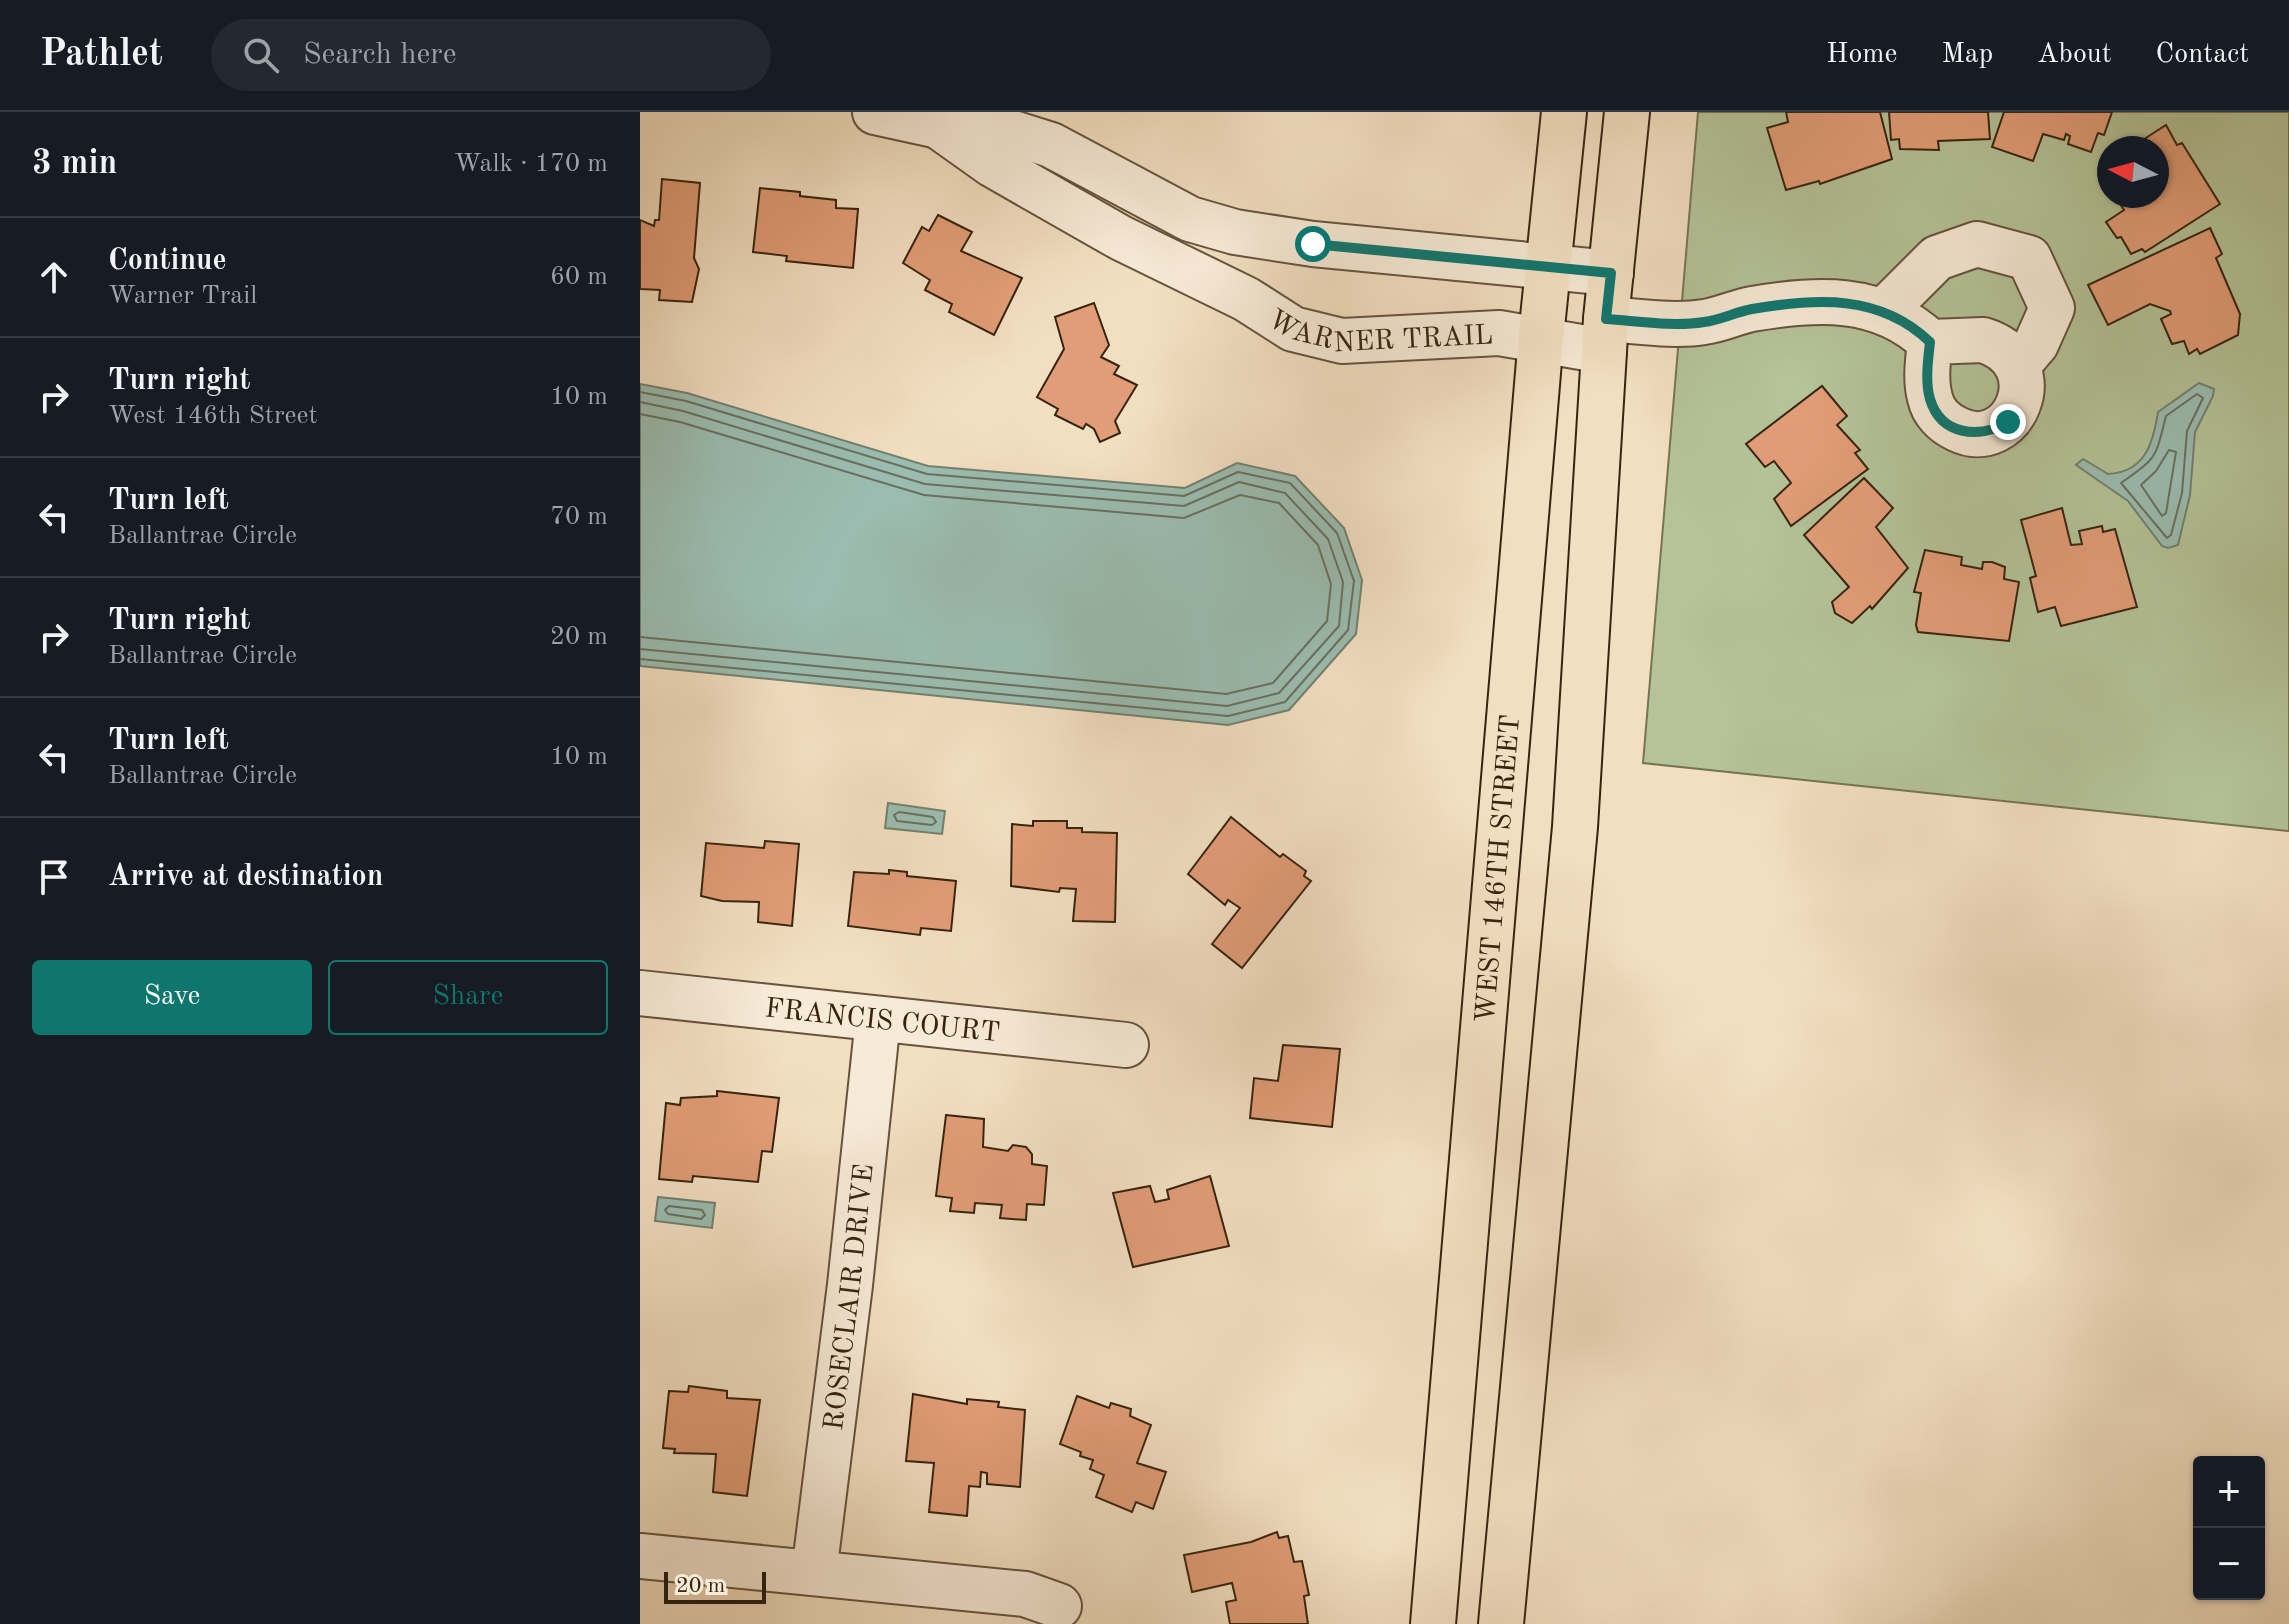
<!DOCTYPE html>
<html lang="en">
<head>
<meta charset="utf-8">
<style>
	:root { --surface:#171b24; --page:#242831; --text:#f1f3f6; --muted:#9ea1a6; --line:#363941; --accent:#0f766e }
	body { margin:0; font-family:"Old Standard TT",serif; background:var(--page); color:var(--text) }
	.controls { position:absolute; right:24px; bottom:24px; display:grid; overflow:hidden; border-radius:8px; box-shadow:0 2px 6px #0004 }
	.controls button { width:72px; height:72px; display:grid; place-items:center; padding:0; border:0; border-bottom:2px solid var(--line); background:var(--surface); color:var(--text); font:40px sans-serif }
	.compass { position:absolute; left:1457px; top:24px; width:72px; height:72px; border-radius:50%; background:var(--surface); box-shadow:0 2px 6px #0004; rotate:276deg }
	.scale { position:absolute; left:24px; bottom:20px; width:102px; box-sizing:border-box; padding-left:8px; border:4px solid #37240f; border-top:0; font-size:22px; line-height:28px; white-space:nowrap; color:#37240f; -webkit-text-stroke:6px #f7ead7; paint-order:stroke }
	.stop { position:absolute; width:24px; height:24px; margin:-18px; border:6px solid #0f766e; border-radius:50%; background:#fff }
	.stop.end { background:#0f766e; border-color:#fff; box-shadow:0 2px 8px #0008 }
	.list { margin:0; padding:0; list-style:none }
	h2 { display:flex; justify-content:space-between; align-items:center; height:104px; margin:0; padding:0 32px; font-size:34px }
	h2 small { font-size:26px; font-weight:400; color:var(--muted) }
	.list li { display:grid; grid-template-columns:52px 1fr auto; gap:24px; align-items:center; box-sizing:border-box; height:120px; padding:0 32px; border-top:2px solid var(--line) }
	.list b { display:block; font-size:30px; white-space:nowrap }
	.list p { margin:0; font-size:26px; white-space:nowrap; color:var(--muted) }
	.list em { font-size:26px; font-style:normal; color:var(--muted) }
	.actions { display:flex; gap:16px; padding:24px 32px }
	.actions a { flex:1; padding:18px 0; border:2px solid var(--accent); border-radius:8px; text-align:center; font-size:28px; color:var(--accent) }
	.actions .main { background:var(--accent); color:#fff }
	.icon { flex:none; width:44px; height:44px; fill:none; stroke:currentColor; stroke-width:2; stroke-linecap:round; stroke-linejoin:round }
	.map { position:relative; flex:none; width:1649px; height:1512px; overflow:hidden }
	header { display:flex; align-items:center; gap:48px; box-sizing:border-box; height:112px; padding:0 40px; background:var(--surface); border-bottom:2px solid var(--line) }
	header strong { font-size:38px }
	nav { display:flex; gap:44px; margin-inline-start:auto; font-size:28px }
	.search { width:560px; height:72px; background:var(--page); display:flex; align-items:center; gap:20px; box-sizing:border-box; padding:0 28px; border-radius:44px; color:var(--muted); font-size:30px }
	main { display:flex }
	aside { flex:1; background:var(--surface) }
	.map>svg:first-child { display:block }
</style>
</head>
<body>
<header>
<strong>Pathlet</strong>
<div class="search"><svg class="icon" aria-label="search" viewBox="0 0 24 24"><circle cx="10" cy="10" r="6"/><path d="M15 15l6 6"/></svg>Search here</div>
<nav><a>Home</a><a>Map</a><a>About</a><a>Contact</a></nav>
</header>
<main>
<aside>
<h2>3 min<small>Walk · 170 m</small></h2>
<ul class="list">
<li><svg class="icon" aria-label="ahead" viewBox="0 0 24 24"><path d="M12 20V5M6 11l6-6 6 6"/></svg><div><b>Continue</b><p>Warner Trail</p></div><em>60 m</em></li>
<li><svg class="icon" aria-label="right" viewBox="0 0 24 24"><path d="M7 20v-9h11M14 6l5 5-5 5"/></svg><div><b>Turn right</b><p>West 146th Street</p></div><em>10 m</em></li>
<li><svg class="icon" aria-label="left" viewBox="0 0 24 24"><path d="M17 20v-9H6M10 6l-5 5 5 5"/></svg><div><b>Turn left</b><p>Ballantrae Circle</p></div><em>70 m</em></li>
<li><svg class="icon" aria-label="right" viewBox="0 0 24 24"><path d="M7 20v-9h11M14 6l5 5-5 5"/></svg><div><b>Turn right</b><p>Ballantrae Circle</p></div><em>20 m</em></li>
<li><svg class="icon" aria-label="left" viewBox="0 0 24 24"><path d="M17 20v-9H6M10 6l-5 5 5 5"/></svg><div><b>Turn left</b><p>Ballantrae Circle</p></div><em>10 m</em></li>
<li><svg class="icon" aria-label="arrive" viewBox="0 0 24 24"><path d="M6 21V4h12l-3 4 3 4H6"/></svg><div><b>Arrive at destination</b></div></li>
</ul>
<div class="actions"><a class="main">Save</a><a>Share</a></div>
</aside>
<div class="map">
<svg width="1649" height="1512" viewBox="0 0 1649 1512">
	<rect width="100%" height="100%" fill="#f2dfc1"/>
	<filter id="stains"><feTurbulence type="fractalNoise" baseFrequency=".0025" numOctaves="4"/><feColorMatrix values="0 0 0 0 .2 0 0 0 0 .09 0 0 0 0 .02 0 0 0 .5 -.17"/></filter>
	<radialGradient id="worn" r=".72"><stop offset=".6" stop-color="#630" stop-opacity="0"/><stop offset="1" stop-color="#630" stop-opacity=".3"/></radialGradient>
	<!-- green -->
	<path fill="#b4c398" stroke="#767454" stroke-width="2" fill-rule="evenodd" d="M1058,0H1649V719L1003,651ZM1469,36H1517V84H1469Z"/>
	<!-- water -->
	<g fill="#9bbdb1" stroke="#738070" stroke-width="2">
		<path d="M1559,271L1574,277L1573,284L1555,320L1550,383L1538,433L1528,436L1522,434L1488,389L1436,353L1443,347L1468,362C1505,360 1513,332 1518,300Z"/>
		<polygon points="0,272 47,281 288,354 545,376 597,351 655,364 704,416 722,468 716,522 649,598 588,613 0,554"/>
		<polygon points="248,691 305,699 302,722 245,716"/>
		<polygon points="18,1085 75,1091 72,1116 15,1109"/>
	</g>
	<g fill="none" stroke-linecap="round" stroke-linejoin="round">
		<!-- shore -->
		<g stroke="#697060" stroke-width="2">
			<polyline points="0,280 46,289 287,362 544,384 598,360 650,371 697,421 714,469 708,518 645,590 588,604 0,547"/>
			<path d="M1557,282L1563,286L1547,319L1542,381L1531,423L1527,426L1481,371C1518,345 1515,347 1526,304Z"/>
			<polyline points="0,290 43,299 285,372 544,394 599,370 645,381 688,427 703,470 699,514 639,581 587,594 0,537"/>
			<polyline points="0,302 40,310 284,383 544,406 600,383 639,391 678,433 691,472 687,509 633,571 586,582 0,525"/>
			<polygon points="1529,338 1536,340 1526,401 1522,404 1501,373 1516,359"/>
			<polygon points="259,700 293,705 296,710 292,713 257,709 254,703"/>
			<polygon points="29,1094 62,1098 65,1103 61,1107 28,1102 25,1098"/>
		</g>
	</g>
	<!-- building -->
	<g fill="#e19d77" stroke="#37240f" stroke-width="2">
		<polygon points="1146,0 1240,0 1252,47 1180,72 1179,69 1146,78 1127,16 1148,10"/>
		<polygon points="1249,0 1348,0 1350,27 1298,29 1299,38 1260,37 1259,27 1251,28"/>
		<polygon points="1364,0 1472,0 1464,23 1458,21 1451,40 1428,32 1430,24 1426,22 1424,28 1403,22 1393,49 1352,35"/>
		<polygon points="1526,13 1537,33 1542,31 1580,92 1505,140 1502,137 1491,142 1481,125 1477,126 1466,110 1484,98 1475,84 1517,84 1517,36 1481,36 1491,28 1495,33"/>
		<polygon points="22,67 60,71 54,146 59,157 52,190 19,188 20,178 0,177 0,108 14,114 15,108 19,108"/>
		<polygon points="120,76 160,80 160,84 196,88 196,96 218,97 213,156 146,149 147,144 113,140"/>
		<polygon points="298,103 332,120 321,139 382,166 354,223 309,200 312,192 285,178 290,168 263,151 282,115 289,119"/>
		<polygon points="1570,116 1582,142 1576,146 1600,202 1598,223 1560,242 1557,237 1549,242 1544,229 1532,232 1521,207 1531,202 1530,199 1510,192 1468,213 1448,173"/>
		<polygon points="454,191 469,233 461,245 479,254 474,262 497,273 475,309 480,321 460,330 454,317 446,312 443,317 415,303 418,297 397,285 424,237 415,205"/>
		<polygon points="1182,274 1207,304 1197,313 1220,338 1215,341 1228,357 1151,414 1134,387 1151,371 1134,349 1125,355 1106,332"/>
		<polygon points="1224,366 1253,396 1236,415 1268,456 1232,497 1230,494 1212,511 1195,501 1192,490 1209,475 1164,423"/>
		<polygon points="1422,396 1431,433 1442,432 1439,419 1462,414 1463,420 1475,417 1497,495 1421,514 1415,495 1398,500 1390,466 1396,464 1381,408"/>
		<polygon points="1285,438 1322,445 1321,453 1342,457 1343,450 1352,450 1365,455 1364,467 1379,470 1369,529 1278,520 1276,513 1281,481 1274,480"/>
		<polygon points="591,705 640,745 643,742 666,759 664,764 671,769 602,856 572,832 600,796 588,788 585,793 548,762"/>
		<polygon points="393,709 427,709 427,716 442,716 442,720 477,721 475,810 433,809 436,777 420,776 419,780 371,774 372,712 393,714"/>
		<polygon points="125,729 159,732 152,814 118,810 119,790 82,789 61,784 66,731 124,736"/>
		<polygon points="249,758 267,760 267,764 316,769 311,819 281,816 280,823 208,814 214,760 249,762"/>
		<polygon points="643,933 700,937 692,1015 610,1006 614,966 638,969"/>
		<polygon points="77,979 139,986 132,1040 122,1039 118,1070 53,1064 52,1070 19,1067 26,991 40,993 41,986 77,984"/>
		<polygon points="306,1003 344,1007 343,1035 368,1039 373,1033 386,1035 392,1042 392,1052 407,1054 404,1093 387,1092 386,1108 360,1106 362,1093 335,1091 334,1101 310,1099 312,1086 296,1084"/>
		<polygon points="570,1064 589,1134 493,1155 473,1081 510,1074 515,1090 529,1087 527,1078"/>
		<polygon points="49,1274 87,1279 87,1286 120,1288 107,1384 73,1380 76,1342 34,1341 35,1337 23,1336 29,1279 48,1280"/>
		<polygon points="273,1282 327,1292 327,1287 359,1290 358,1295 385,1298 380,1375 347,1372 347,1361 341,1360 340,1375 329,1374 327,1404 289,1400 294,1351 266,1349"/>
		<polygon points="437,1284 469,1296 471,1291 491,1297 490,1304 511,1313 497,1351 526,1360 513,1397 496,1390 492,1400 456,1385 464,1363 450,1357 453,1348 440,1344 441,1340 420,1332"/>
		<polygon points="637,1420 639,1426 648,1424 654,1450 662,1449 669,1483 664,1484 668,1512 590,1512 586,1490 596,1488 592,1471 552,1480 544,1443 611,1430"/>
	</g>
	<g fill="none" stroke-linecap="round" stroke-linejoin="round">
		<!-- minor casing -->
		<g stroke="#66533c" stroke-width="48">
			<g id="minor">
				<polyline points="235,0 299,14 373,21 411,33 550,107 595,120 673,132 971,161"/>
				<path id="s1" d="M301,16L353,53L481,126L606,187L653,217L702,229L859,221L964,239"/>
				<polyline points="1245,198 1297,146 1337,132 1389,146 1412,196 1396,232 1378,253"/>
				<path d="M966,207C998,209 1033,215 1064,210C1080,208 1096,200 1112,197C1176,186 1240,182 1290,230"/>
				<path d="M1343,228C1416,251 1373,345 1317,317C1304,311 1293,300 1290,286C1285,268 1288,248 1290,230Z"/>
				<path id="s2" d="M0,881L486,933"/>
				<polyline points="0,1444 385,1482 419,1494"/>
				<path id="s3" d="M174,1461L210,1173L238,907"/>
			</g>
		</g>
		<!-- major casing -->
		<g stroke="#37240f" stroke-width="48">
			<g id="major">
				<path id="s4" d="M793,1512L901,225L924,0"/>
				<polyline points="861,1512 935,715 966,207 987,0"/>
			</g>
		</g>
		<!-- minor -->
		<use href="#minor" stroke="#f7ead7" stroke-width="44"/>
		<!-- major -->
		<use href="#major" stroke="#f2dfc1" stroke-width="44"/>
	</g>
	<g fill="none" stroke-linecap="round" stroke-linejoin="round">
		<!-- route -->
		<path stroke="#0f766e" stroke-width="10" d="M673,132L971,161L966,207C997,209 1033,215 1064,210C1080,208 1096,200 1112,197C1176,186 1240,182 1290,230C1288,248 1285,270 1290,287C1301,324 1340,327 1368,310"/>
	</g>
	<g text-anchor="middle" stroke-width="7" stroke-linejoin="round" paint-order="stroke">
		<!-- street labels -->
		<g font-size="28" fill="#37240f" stroke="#f7ead7">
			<text dy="10" stroke="none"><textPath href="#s1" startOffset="494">WARNER TRAIL</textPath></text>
			<text dy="10" stroke="none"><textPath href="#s4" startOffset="758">WEST 146TH STREET</textPath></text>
			<text dy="10" stroke="none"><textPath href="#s2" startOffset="244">FRANCIS COURT</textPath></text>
			<text dy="10" stroke="none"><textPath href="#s3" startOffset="278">ROSECLAIR DRIVE</textPath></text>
		</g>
	</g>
	<rect width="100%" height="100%" filter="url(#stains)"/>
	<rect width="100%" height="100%" fill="url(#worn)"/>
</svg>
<div class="controls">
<button>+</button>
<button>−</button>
</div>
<svg class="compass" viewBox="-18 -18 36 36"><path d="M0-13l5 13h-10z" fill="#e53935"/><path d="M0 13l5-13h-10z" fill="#9ea1a6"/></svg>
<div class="scale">20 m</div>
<div class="stop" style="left:673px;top:132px"></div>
<div class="stop end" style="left:1368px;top:310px"></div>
</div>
</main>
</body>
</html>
